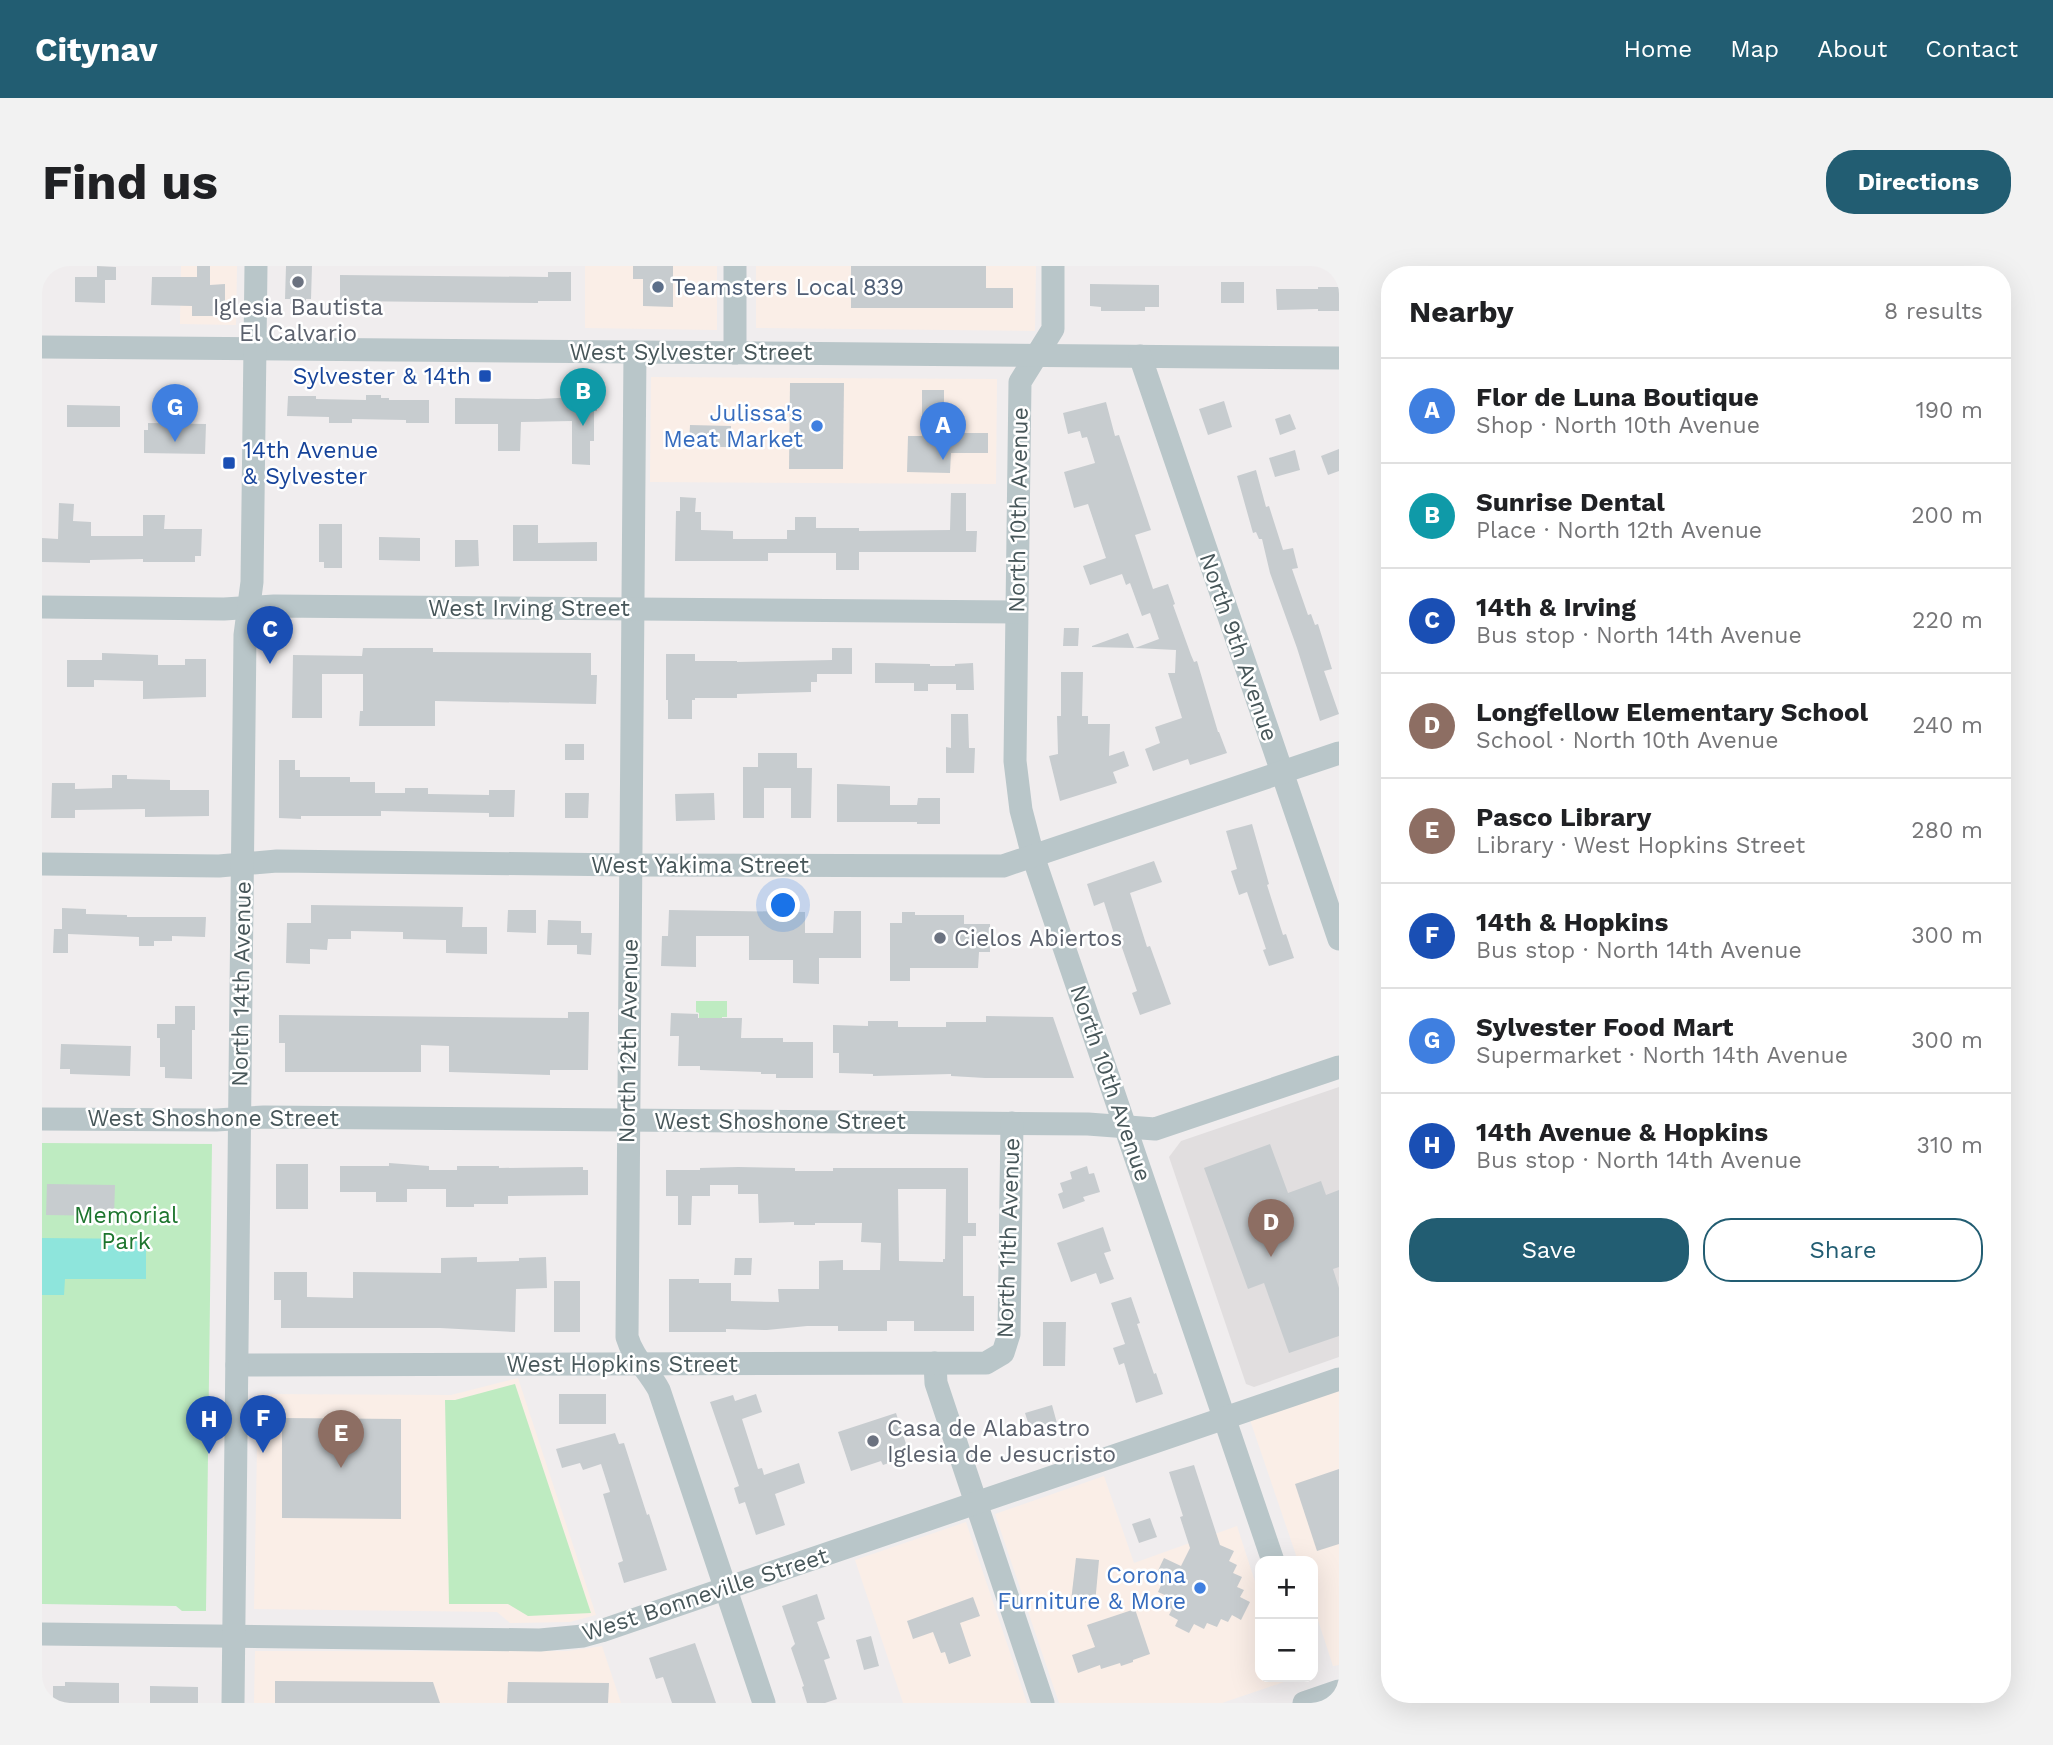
<!DOCTYPE html>
<html lang="en">
<head>
<meta charset="utf-8">
<style>
	:root { --surface:#fff; --page:#f2f2f2; --text:#202124; --muted:#757577; --line:#e0e0e0; --accent:#225d72 }
	body { margin:0; font-family:"Work Sans",sans-serif; background:var(--page); color:var(--text) }
	.controls { position:absolute; right:21px; bottom:21px; display:grid; overflow:hidden; border-radius:14px; box-shadow:0 7px 28px #0002 }
	.controls button { width:63px; height:63px; display:grid; place-items:center; padding:0; border:0; border-bottom:2px solid var(--line); background:var(--surface); color:var(--text); font:35px sans-serif }
	.you { position:absolute; left:742px; top:640px; width:24px; height:24px; margin:-18px; border:5px solid #fff; border-radius:50%; background:#1a73e8; box-shadow:0 0 0 10px #1a73e833 }
	.badge { display:grid; place-items:center; width:46px; height:46px; border-radius:50%; background:var(--accent); color:#fff; font-size:23px; font-weight:700 }
	.pin { position:absolute; translate:-50% -58px; filter:drop-shadow(0 2px 4px #0008) }
	.pin::after { content:''; position:absolute; top:37px; width:24px; height:21px; background:inherit; clip-path:polygon(0 0,100% 0,50% 100%) }
	.list { margin:0; padding:0; list-style:none }
	h2 { display:flex; justify-content:space-between; align-items:center; height:91px; margin:0; padding:0 28px; font-size:30px }
	h2 small { font-size:23px; font-weight:400; color:var(--muted) }
	.list li { display:grid; grid-template-columns:46px 1fr auto; gap:21px; align-items:center; box-sizing:border-box; height:105px; padding:0 28px; border-top:2px solid var(--line) }
	.list b { display:block; font-size:26px; white-space:nowrap }
	.list p { margin:0; font-size:23px; white-space:nowrap; color:var(--muted) }
	.list em { font-size:23px; font-style:normal; color:var(--muted) }
	.actions { display:flex; gap:14px; padding:21px 28px }
	.actions a { flex:1; padding:16px 0; border:2px solid var(--accent); border-radius:28px; text-align:center; font-size:24px; color:var(--accent) }
	.actions .main { background:var(--accent); color:#fff }
	.map { position:relative; flex:none; width:1297px; height:1437px; overflow:hidden; border-radius:28px }
	header { display:flex; align-items:center; gap:42px; box-sizing:border-box; height:98px; padding:0 35px; background:var(--accent); color:#fff }
	header strong { font-size:33px }
	nav { display:flex; gap:38px; margin-inline-start:auto; font-size:24px }
	.intro { display:flex; align-items:center; justify-content:space-between; box-sizing:border-box; height:168px; padding:0 42px }
	h1 { margin:0; font-size:49px }
	.button { padding:18px 32px; border-radius:28px; background:var(--accent); color:#fff; font-size:24px; font-weight:700 }
	main { display:flex; gap:42px; padding:0 42px }
	aside { flex:1; background:var(--surface); border-radius:28px; box-shadow:0 7px 28px #0002 }
	.map>svg:first-child { display:block }
</style>
</head>
<body>
<header>
<strong>Citynav</strong>
<nav><a>Home</a><a>Map</a><a>About</a><a>Contact</a></nav>
</header>
<div class="intro"><h1>Find us</h1><a class="button">Directions</a></div>
<main>
<div class="map">
<svg width="1297" height="1437" viewBox="0 0 1297 1437">
	<rect width="100%" height="100%" fill="#f0edee"/>
	<!-- commercial -->
	<g fill="#faeee7">
		<polygon points="139,0 195,0 194,59 138,58"/>
		<polygon points="543,0 675,0 675,64 543,62"/>
		<polygon points="714,0 994,0 993,65 714,62"/>
		<polygon points="609,111 955,113 954,218 608,216"/>
		<polygon points="476,1112 554,1349 528,1356 468,1357 455,1346 212,1343 216,1128 409,1129"/>
		<polygon points="1297,1124 1297,1399 1291,1400 1271,1339 1271,1295 1256,1295 1208,1154"/>
		<polygon points="1062,1210 1092,1297 1195,1260 1218,1331 1218,1411 1244,1411 1245,1415 1180,1437 1017,1437 953,1248"/>
		<polygon points="924,1256 985,1437 861,1437 813,1294"/>
		<polygon points="560,1380 579,1437 212,1437 213,1385 525,1385"/>
	</g>
	<!-- education -->
	<polygon fill="#e1dedf" points="1297,821 1297,1091 1212,1121 1204,1118 1127,891 1139,875"/>
	<!-- green -->
	<g fill="#beebc1">
		<polygon points="654,735 685,735 685,751 680,751 680,769 657,768 657,747 654,746"/>
		<polygon points="0,877 170,878 164,1345 140,1345 134,1340 0,1338"/>
		<polygon points="473,1118 549,1347 486,1350 466,1338 407,1338 403,1134 413,1134"/>
	</g>
	<!-- water -->
	<polygon fill="#8ee5dc" points="0,972 104,973 104,1013 23,1013 22,1029 0,1029"/>
	<!-- building -->
	<g fill="#c7cccf" fill-rule="evenodd">
		<polygon points="55,0 74,1 74,14 63,14 63,37 33,36 33,11 55,11"/>
		<polygon points="155,0 168,0 168,19 183,18 183,50 150,50 150,40 109,39 110,11 155,11"/>
		<polygon points="244,0 270,0 269,33 264,33 264,39 248,38 248,33 243,33"/>
		<polygon points="591,0 631,0 631,41 601,40 601,13 591,13"/>
		<polygon points="809,0 944,0 944,22 971,22 971,42 809,42"/>
		<polygon points="506,6 529,6 529,35 496,35 496,37 298,35 298,9 506,11"/>
		<rect x="1179" y="16" width="23" height="21"/>
		<polygon points="1048,18 1117,19 1117,41 1103,41 1103,45 1059,45 1059,41 1048,40"/>
		<polygon points="1276,21 1297,21 1297,45 1276,45 1276,43 1235,44 1234,23 1276,23"/>
		<polygon points="748,117 802,117 801,203 747,203"/>
		<polygon points="880,124 902,124 902,167 946,167 946,187 909,187 908,207 865,206 866,170 880,170"/>
		<polygon points="324,129 339,129 339,132 347,132 347,134 387,134 387,157 364,157 364,154 310,153 310,157 287,157 287,151 245,150 246,130 274,130 274,133 324,134"/>
		<polygon points="555,130 555,145 552,145 552,175 548,175 548,199 530,198 530,155 479,156 478,185 456,185 456,158 413,158 413,132 496,133"/>
		<polygon points="1182,135 1190,161 1166,169 1157,143"/>
		<polygon points="1064,136 1073,170 1077,169 1109,264 1093,269 1111,323 1126,318 1133,338 1131,339 1149,389 1152,396 1155,395 1176,466 1177,466 1185,487 1148,499 1146,493 1111,505 1103,483 1118,477 1113,461 1140,452 1126,407 1133,407 1134,384 1093,382 1117,373 1108,347 1100,350 1088,317 1084,319 1080,308 1048,319 1041,300 1064,292 1046,238 1032,242 1022,206 1053,197 1045,171 1040,172 1038,165 1026,168 1021,147"/>
		<polygon points="25,139 78,140 78,161 25,161"/>
		<polygon points="1248,148 1254,163 1238,169 1233,153"/>
		<polygon points="106,157 164,158 163,188 102,187 102,164 106,164"/>
		<polygon points="648,159 689,160 689,181 647,181"/>
		<polygon points="1297,183 1297,205 1286,209 1279,190"/>
		<polygon points="1253,184 1258,204 1233,211 1227,192"/>
		<polygon points="1214,204 1224,241 1227,240 1241,284 1251,282 1256,302 1250,303 1266,349 1269,348 1273,359 1276,358 1290,403 1282,405 1297,448 1278,455 1255,382 1228,307 1220,273 1217,273 1214,266 1211,267 1195,210"/>
		<polygon points="909,227 924,227 924,265 935,265 934,286 817,286 817,304 794,304 794,287 726,287 726,295 633,295 634,245 638,245 638,231 654,232 653,246 659,246 659,264 691,265 691,273 745,273 745,264 753,264 753,251 774,251 774,262 817,262 817,265 908,264"/>
		<polygon points="17,237 32,238 31,255 49,256 49,270 101,270 101,249 123,249 122,263 160,263 159,290 153,290 153,296 101,296 101,293 48,294 48,297 0,296 0,272 16,273"/>
		<polygon points="277,258 300,258 300,302 282,302 282,296 277,296"/>
		<polygon points="471,259 496,259 496,277 555,276 555,295 471,295"/>
		<polygon points="337,271 378,272 378,295 337,294"/>
		<polygon points="413,274 436,274 437,300 413,301"/>
		<polygon points="1022,362 1037,362 1036,380 1021,380"/>
		<polygon points="1086,367 1092,382 1050,381 1050,380"/>
		<polygon points="321,382 391,382 391,386 549,387 549,409 555,409 554,438 393,435 393,460 317,460 318,445 321,445 321,408 280,408 280,452 250,452 251,389 320,390"/>
		<polygon points="790,382 810,382 810,408 775,408 775,416 769,416 769,426 695,428 695,432 653,432 653,434 650,434 650,453 626,453 626,434 624,434 624,388 653,388 653,395 695,395 695,396 790,394"/>
		<polygon points="60,387 116,389 116,399 143,399 143,393 164,393 164,431 101,433 101,415 52,414 52,421 25,421 25,394 60,394"/>
		<polygon points="833,397 888,398 888,400 913,400 913,398 931,397 932,424 914,424 914,418 886,418 886,425 872,425 872,417 833,417"/>
		<polygon points="1019,406 1041,406 1040,450 1046,450 1046,458 1068,458 1067,490 1082,485 1087,500 1071,506 1075,517 1018,535 1007,490 1016,488 1015,450 1019,450"/>
		<polygon points="909,448 926,448 927,482 933,482 932,507 904,507 904,481 909,482"/>
		<rect x="523" y="478" width="19" height="16"/>
		<polygon points="716,487 755,487 755,502 770,502 769,552 749,552 749,522 722,522 722,552 701,552 701,501 716,501"/>
		<polygon points="237,494 253,494 253,504 258,504 258,511 308,511 308,516 333,516 333,527 363,527 363,522 386,522 386,528 447,529 447,524 473,524 472,551 447,551 447,547 339,545 339,550 259,550 259,553 237,552"/>
		<polygon points="70,509 85,509 85,513 128,514 128,524 167,524 167,550 103,551 103,543 33,544 33,552 9,552 10,517 33,517 33,523 70,522"/>
		<polygon points="795,518 848,520 848,539 875,539 876,532 898,532 898,558 875,558 875,556 795,556"/>
		<polygon points="523,527 547,527 546,552 523,552"/>
		<polygon points="672,527 673,554 634,555 633,528"/>
		<polygon points="1210,558 1227,618 1225,619 1241,669 1244,668 1252,692 1227,700 1221,684 1224,683 1205,626 1197,629 1189,605 1195,603 1184,565"/>
		<polygon points="1112,595 1120,616 1088,627 1105,681 1108,680 1129,738 1098,749 1090,727 1095,725 1077,673 1074,674 1062,636 1052,640 1045,618"/>
		<polygon points="269,639 421,641 420,661 445,661 445,688 404,687 404,674 361,673 361,666 309,665 309,673 286,673 285,684 268,683 268,698 244,697 245,657 269,657"/>
		<polygon points="20,642 44,643 44,648 85,649 85,651 164,651 163,671 130,670 130,675 112,675 112,680 97,680 97,671 26,668 26,687 11,687 12,663 20,663"/>
		<polygon points="466,644 494,644 494,667 465,666"/>
		<polygon points="627,644 763,646 763,667 791,667 792,645 819,645 819,692 777,692 777,718 751,717 751,694 707,694 707,670 654,670 654,701 619,700 620,670 626,670"/>
		<polygon points="860,646 873,646 873,649 922,649 922,658 948,658 948,686 937,686 936,702 868,702 868,715 848,715 848,657 860,657"/>
		<polygon points="506,654 539,655 539,667 550,667 549,689 535,688 535,679 505,679"/>
		<polygon points="133,740 153,740 153,764 150,764 150,813 123,812 123,801 118,801 118,772 115,772 115,758 133,758"/>
		<polygon points="526,746 547,746 546,804 508,804 508,809 407,806 407,780 379,779 379,806 243,806 243,777 237,777 237,749 526,752"/>
		<polygon points="629,747 656,748 656,752 700,752 699,772 741,772 741,776 771,776 771,812 734,812 734,808 719,808 719,806 658,804 658,800 636,800 637,770 628,770"/>
		<polygon points="944,750 1011,751 1032,812 943,812 909,810 909,808 831,810 831,808 797,807 797,787 791,787 791,759 826,760 826,755 856,755 856,761 904,761 904,756 944,756"/>
		<polygon points="19,778 89,780 88,810 28,808 28,803 18,803"/>
		<polygon points="1228,878 1246,927 1279,915 1284,929 1297,924 1297,1001 1291,1003 1297,1022 1297,1070 1247,1087 1222,1017 1206,1023 1162,902"/>
		<polygon points="347,897 387,900 387,904 415,904 415,900 457,900 457,902 541,901 541,904 546,904 546,929 466,930 466,938 432,938 432,941 404,941 404,923 365,923 365,936 334,936 334,926 298,926 298,900 347,900"/>
		<rect x="234" y="898" width="32" height="45"/>
		<polygon points="1045,900 1047,908 1052,907 1058,926 1041,931 1043,935 1021,943 1016,928 1021,926 1018,917 1030,913 1028,906"/>
		<path d="M696,901L753,902V905H791V902H926V957H934V970H921V1030H932V1065H872V1055H845V1065H796V1060H765L725,1064L684,1063V1066H627V1013H657V1017H689V1035L737,1036L736,1023H777V995L801,994V1004H838L839,977L819,976L820,957H773V959H752V956L717,957L716,928H696V919H668V930H650L649,959H636V930H624V904H658V902ZM856,923H904L903,993H901V996L857,995Z"/>
		<polygon points="5,918 73,919 72,950 4,949"/>
		<polygon points="1061,961 1069,985 1062,987 1072,1013 1058,1018 1054,1007 1029,1016 1015,977"/>
		<polygon points="435,991 435,996 477,995 477,992 504,991 505,1022 474,1023 473,1066 398,1062 239,1062 239,1034 232,1034 232,1006 265,1006 265,1031 311,1032 311,1006 399,1007 399,992"/>
		<polygon points="693,992 710,992 709,1009 692,1009"/>
		<rect x="512" y="1015" width="26" height="51"/>
		<polygon points="1089,1031 1098,1057 1095,1058 1112,1108 1114,1107 1121,1128 1094,1137 1082,1097 1077,1099 1071,1082 1083,1078 1069,1037"/>
		<polygon points="1001,1056 1024,1056 1023,1100 1001,1100"/>
		<rect x="517" y="1128" width="47" height="30"/>
		<polygon points="714,1128 720,1146 700,1153 716,1203 720,1202 722,1209 757,1197 763,1217 733,1228 743,1259 714,1269 703,1236 697,1238 692,1222 697,1220 694,1211 668,1136 691,1129 693,1135"/>
		<polygon points="1010,1139 1016,1161 990,1169 983,1147"/>
		<polygon points="854,1147 866,1184 858,1186 861,1192 841,1199 839,1195 809,1205 796,1166"/>
		<polygon points="240,1152 359,1153 359,1253 240,1252"/>
		<polygon points="573,1167 577,1178 582,1177 605,1249 607,1248 625,1304 582,1317 576,1297 581,1295 561,1228 568,1226 559,1198 541,1204 538,1197 520,1202 514,1183"/>
		<polygon points="1152,1199 1178,1279 1192,1285 1187,1295 1195,1299 1191,1307 1200,1311 1195,1321 1202,1324 1198,1331 1208,1336 1199,1354 1190,1349 1186,1356 1179,1353 1175,1361 1165,1357 1162,1363 1152,1358 1147,1367 1133,1360 1136,1354 1127,1349 1130,1343 1121,1338 1125,1330 1116,1326 1120,1317 1112,1313 1122,1292 1139,1300 1148,1282 1138,1251 1141,1250 1127,1206"/>
		<polygon points="1297,1203 1297,1278 1275,1285 1253,1218"/>
		<polygon points="1108,1252 1115,1271 1097,1277 1090,1258"/>
		<polygon points="1034,1292 1057,1294 1053,1338 1029,1335"/>
		<polygon points="775,1328 783,1353 775,1356 788,1392 782,1394 795,1433 783,1437 765,1437 760,1421 762,1420 749,1382 753,1378 740,1340"/>
		<polygon points="931,1331 938,1350 918,1357 929,1390 907,1398 903,1386 899,1387 891,1366 871,1373 865,1355"/>
		<polygon points="1093,1343 1108,1388 1091,1394 1091,1396 1079,1400 1078,1397 1059,1403 1058,1399 1036,1407 1030,1389 1053,1381 1045,1359"/>
		<polygon points="829,1370 837,1400 822,1404 814,1374"/>
		<polygon points="653,1377 674,1437 630,1437 621,1411 614,1413 607,1392"/>
		<polygon points="233,1415 391,1416 398,1437 233,1437"/>
		<polygon points="23,1416 77,1417 77,1437 11,1437 11,1420 23,1420"/>
		<polygon points="466,1416 567,1417 566,1437 465,1437"/>
		<polygon points="108,1420 156,1421 156,1437 108,1437"/>
	</g>
	<g fill="none" stroke-linecap="round" stroke-linejoin="round">
		<!-- minor -->
		<g stroke="#b9c6c9" stroke-width="23">
			<polyline points="1011,0 1011,63 978,116 973,495 979,544 991,590 1231,1295"/>
			<polyline points="0,81 1297,92"/>
			<path d="M593,86L585,1071C591,1092 607,1105 617,1124L722,1437"/>
			<polyline points="693,87 693,0"/>
			<polyline points="1098,90 1297,673"/>
			<polyline points="0,341 182,343 232,340 974,346"/>
			<polyline points="0,598 177,600 235,595 588,599 961,600 1297,487"/>
			<polyline points="0,853 174,854 222,851 1046,858 1113,863 1297,801"/>
			<polyline points="893,1097 894,1117 1001,1437"/>
			<polyline points="195,1099 944,1097 961,1087 967,1068 970,857"/>
			<polyline points="0,1368 498,1374 541,1370 559,1365 1297,1113"/>
			<polyline points="191,1437 203,369 210,316 214,0"/>
			<polyline points="1262,1437 1297,1425"/>
		</g>
	</g>
	<!-- markers -->
	<g fill="#6b7280" stroke="#fff" stroke-width="2.5">
		<circle cx="256" cy="16" r="7"/>
		<circle cx="898" cy="672" r="7"/>
		<circle cx="831" cy="1175" r="7"/>
	</g>
	<circle fill="#5c6f8a" stroke="#fff" stroke-width="2.5" cx="616" cy="21" r="7"/>
	<g fill="#1a4fb4" stroke="#fff" stroke-width="2.5">
		<rect x="436" y="103" width="14" height="14" rx="3.5"/>
		<rect x="180" y="190" width="14" height="14" rx="3.5"/>
	</g>
	<g fill="#3f7fe0" stroke="#fff" stroke-width="2.5">
		<circle cx="775" cy="160" r="7"/>
		<circle cx="1158" cy="1322" r="7"/>
	</g>
	<g text-anchor="middle" stroke-width="5" stroke-linejoin="round" paint-order="stroke">
		<!-- service labels -->
		<g font-size="23" fill="#4e5e75" stroke="#fff" text-anchor="start">
			<text x="630" y="29">Teamsters Local 839</text>
		</g>
		<!-- worship labels -->
		<g font-size="23" fill="#5b616d" stroke="#fff" text-anchor="start">
			<text x="256" y="49" text-anchor="middle">Iglesia Bautista<tspan x="256" dy="26">El Calvario</tspan></text>
			<text x="912" y="680">Cielos Abiertos</text>
			<text x="845" y="1170">Casa de Alabastro<tspan x="845" dy="26">Iglesia de Jesucristo</tspan></text>
		</g>
		<!-- street labels -->
		<g font-size="23" fill="#475659" stroke="#fff">
			<text x="649" y="94">West Sylvester Street</text>
			<text transform="translate(976 244) rotate(-89)" y="8">North 10th Avenue</text>
			<text x="487" y="350">West Irving Street</text>
			<text transform="translate(1197 381) rotate(71)" y="8">North 9th Avenue</text>
			<text x="658" y="607">West Yakima Street</text>
			<text transform="translate(199 718) rotate(-89)" y="8">North 14th Avenue</text>
			<text transform="translate(586 775) rotate(-89)" y="8">North 12th Avenue</text>
			<text transform="translate(1069 817) rotate(71)" y="8">North 10th Avenue</text>
			<text x="171" y="860">West Shoshone Street</text>
			<text x="738" y="863">West Shoshone Street</text>
			<text transform="translate(966 972) rotate(-88)" y="8">North 11th Avenue</text>
			<text x="580" y="1106">West Hopkins Street</text>
			<text transform="translate(663 1328) rotate(-18)" y="8">West Bonneville Street</text>
		</g>
		<!-- transit labels -->
		<g font-size="23" fill="#164399" stroke="#fff" text-anchor="end">
			<text x="429" y="118">Sylvester &amp; 14th</text>
			<text x="201" y="192" text-anchor="start">14th Avenue<tspan x="201" dy="26">&amp; Sylvester</tspan></text>
		</g>
		<!-- shop labels -->
		<g font-size="23" fill="#366cbe" stroke="#fff" text-anchor="end">
			<text x="761" y="155">Julissa's<tspan x="761" dy="26">Meat Market</tspan></text>
			<text x="1144" y="1317">Corona<tspan x="1144" dy="26">Furniture &amp; More</tspan></text>
		</g>
		<!-- park labels -->
		<g font-size="23" fill="#1d752e" stroke="#fff">
			<text x="84" y="957">Memorial<tspan x="84" dy="26">Park</tspan></text>
		</g>
	</g>
</svg>
<div class="controls">
<button>+</button>
<button>−</button>
</div>
<div class="you"></div>
<div class="pin badge" style="left:901px;top:194px;background:#3f7fe0">A</div>
<div class="pin badge" style="left:541px;top:160px;background:#0f9aa8">B</div>
<div class="pin badge" style="left:228px;top:398px;background:#1a4fb4">C</div>
<div class="pin badge" style="left:1229px;top:991px;background:#8d6e63">D</div>
<div class="pin badge" style="left:299px;top:1202px;background:#8d6e63">E</div>
<div class="pin badge" style="left:221px;top:1187px;background:#1a4fb4">F</div>
<div class="pin badge" style="left:133px;top:176px;background:#3f7fe0">G</div>
<div class="pin badge" style="left:167px;top:1188px;background:#1a4fb4">H</div>
</div>
<aside>
<h2>Nearby<small>8 results</small></h2>
<ul class="list">
<li><span class="badge" style="background:#3f7fe0">A</span><div><b>Flor de Luna Boutique</b><p>Shop · North 10th Avenue</p></div><em>190 m</em></li>
<li><span class="badge" style="background:#0f9aa8">B</span><div><b>Sunrise Dental</b><p>Place · North 12th Avenue</p></div><em>200 m</em></li>
<li><span class="badge" style="background:#1a4fb4">C</span><div><b>14th &amp; Irving</b><p>Bus stop · North 14th Avenue</p></div><em>220 m</em></li>
<li><span class="badge" style="background:#8d6e63">D</span><div><b>Longfellow Elementary School</b><p>School · North 10th Avenue</p></div><em>240 m</em></li>
<li><span class="badge" style="background:#8d6e63">E</span><div><b>Pasco Library</b><p>Library · West Hopkins Street</p></div><em>280 m</em></li>
<li><span class="badge" style="background:#1a4fb4">F</span><div><b>14th &amp; Hopkins</b><p>Bus stop · North 14th Avenue</p></div><em>300 m</em></li>
<li><span class="badge" style="background:#3f7fe0">G</span><div><b>Sylvester Food Mart</b><p>Supermarket · North 14th Avenue</p></div><em>300 m</em></li>
<li><span class="badge" style="background:#1a4fb4">H</span><div><b>14th Avenue &amp; Hopkins</b><p>Bus stop · North 14th Avenue</p></div><em>310 m</em></li>
</ul>
<div class="actions"><a class="main">Save</a><a>Share</a></div>
</aside>
</main>
</body>
</html>
